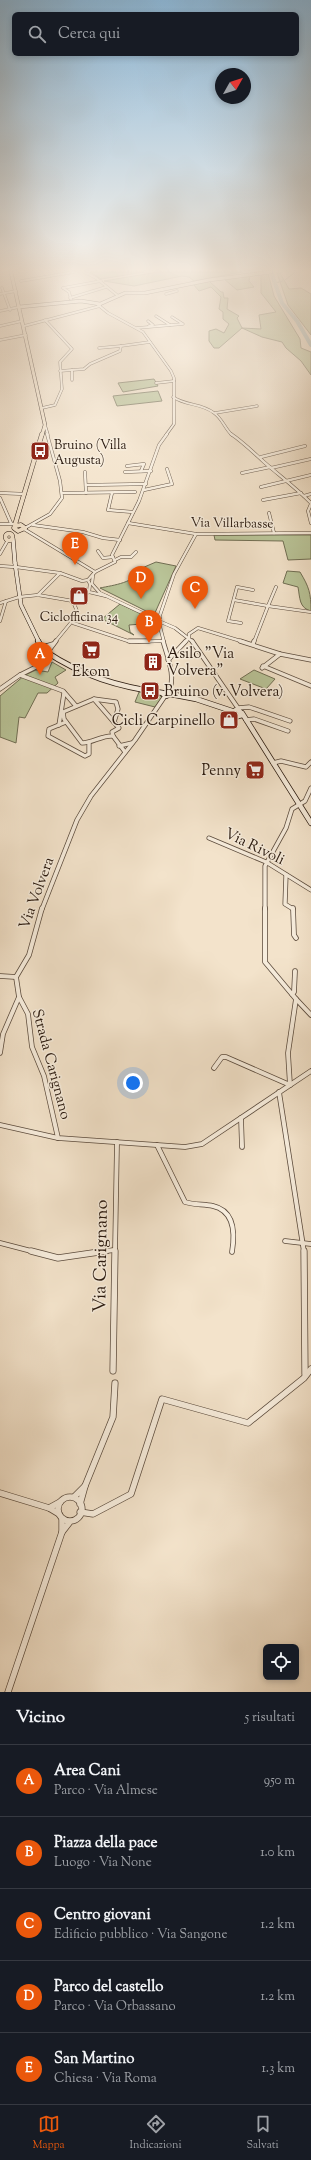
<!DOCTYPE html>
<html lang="it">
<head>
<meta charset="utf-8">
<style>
	:root { --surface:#171b24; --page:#20242c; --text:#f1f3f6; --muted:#9ea1a6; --line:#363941; --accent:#ea580c }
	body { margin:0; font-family:"Sorts Mill Goudy",serif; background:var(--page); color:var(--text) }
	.controls { position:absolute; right:12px; bottom:12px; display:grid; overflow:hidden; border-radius:6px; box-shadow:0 2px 6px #0003 }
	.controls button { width:36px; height:36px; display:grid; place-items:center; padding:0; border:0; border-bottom:1px solid var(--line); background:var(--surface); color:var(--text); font:20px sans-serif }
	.compass { position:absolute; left:215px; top:68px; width:36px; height:36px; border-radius:50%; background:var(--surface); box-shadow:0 2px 6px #0003; rotate:51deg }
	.you { position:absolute; left:133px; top:1083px; width:14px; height:14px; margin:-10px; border:3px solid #fff; border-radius:50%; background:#1a73e8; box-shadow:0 0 0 6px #1a73e833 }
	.badge { display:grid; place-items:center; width:26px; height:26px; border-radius:50%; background:var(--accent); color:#fff; font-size:13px; font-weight:700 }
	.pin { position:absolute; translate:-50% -33px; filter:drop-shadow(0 1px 2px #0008) }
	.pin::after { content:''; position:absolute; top:21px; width:14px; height:12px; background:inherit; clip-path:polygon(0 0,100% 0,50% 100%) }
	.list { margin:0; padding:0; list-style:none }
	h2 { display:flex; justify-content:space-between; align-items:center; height:52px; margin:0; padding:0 16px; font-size:17px }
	h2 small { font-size:13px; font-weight:400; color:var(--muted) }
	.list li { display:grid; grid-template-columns:26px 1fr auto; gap:12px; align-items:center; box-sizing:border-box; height:72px; padding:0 16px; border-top:1px solid var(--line) }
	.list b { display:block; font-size:15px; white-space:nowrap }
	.list p { margin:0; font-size:13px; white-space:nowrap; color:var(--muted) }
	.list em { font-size:13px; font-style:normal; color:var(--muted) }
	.icon { flex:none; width:22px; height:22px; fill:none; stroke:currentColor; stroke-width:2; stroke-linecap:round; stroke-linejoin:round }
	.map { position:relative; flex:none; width:311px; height:1692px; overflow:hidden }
	.search { position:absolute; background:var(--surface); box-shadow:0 2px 6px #0003; left:12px; right:12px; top:12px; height:44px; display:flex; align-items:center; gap:10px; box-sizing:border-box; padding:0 14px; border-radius:6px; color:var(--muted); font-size:15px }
	.sheet { height:412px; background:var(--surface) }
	nav { display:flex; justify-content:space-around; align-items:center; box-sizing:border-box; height:56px; border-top:1px solid var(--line); background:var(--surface); font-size:11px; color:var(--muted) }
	nav a { display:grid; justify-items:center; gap:2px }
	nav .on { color:var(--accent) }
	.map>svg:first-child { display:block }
</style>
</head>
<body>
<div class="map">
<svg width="311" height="1692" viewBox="0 0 311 1692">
	<rect width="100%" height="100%" fill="#f3e3cb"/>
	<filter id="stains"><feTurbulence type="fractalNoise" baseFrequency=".005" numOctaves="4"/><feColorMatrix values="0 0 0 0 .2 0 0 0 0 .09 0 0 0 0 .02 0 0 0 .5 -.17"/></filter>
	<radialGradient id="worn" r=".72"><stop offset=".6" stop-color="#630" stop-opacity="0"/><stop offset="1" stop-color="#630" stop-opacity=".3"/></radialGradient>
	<!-- green -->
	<g fill="#b9c498" stroke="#706e53">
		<polygon points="90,272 144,272 101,279"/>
		<polygon points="158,272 242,272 194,281 189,277 182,276 134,286 104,281"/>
		<polygon points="268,273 274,296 300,339 301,348 311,352 311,375 301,361 286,348 282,342 262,337 242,328 219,348 214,348 209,341 209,331 216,329 224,333 229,324 223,319 223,312 219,309 221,297 211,287 199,291 193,284 209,281 221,292 223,292 224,298 228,298 227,309 239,316 237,318 242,328 261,329 259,315 276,312 261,293 261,274"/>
		<polygon points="277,273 280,273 289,289 301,288 311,294 311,335 288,305"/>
		<polygon points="250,275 249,281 254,287 237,290 224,279"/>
		<polygon points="154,379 158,386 123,392 118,383"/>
		<polygon points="158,391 162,401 117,406 113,396"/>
		<polygon points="214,535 311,535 311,559 288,560 283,541 215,540"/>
		<path d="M156,562L176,566L154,615L100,588C114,585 135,583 142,568Z"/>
		<path d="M287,571L300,572C309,587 311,593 311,611C299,608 300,598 298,587L283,583Z"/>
		<polygon points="120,604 152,619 159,628 153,629 152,626 143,627 142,624 129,625 130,632 134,635 102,619"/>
		<polygon points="52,662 66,670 55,677 58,683 47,693 38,693 25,718 19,717 16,743 0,737 0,696 25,675 36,670 48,672"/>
		<polygon points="254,670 275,679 266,689 240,679"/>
		<polygon points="139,692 159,695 162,697 155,707 135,702"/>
	</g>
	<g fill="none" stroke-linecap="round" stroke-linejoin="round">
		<!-- stream -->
		<g stroke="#6f7a79" stroke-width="1">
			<polyline points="285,280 294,273"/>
			<polyline points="275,283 283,281"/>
		</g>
		<!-- river -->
		<polyline stroke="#9fbcc0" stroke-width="4" points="271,272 282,303 297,321 311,345"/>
		<!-- street-far4 casing -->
		<g stroke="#5b4b3d" stroke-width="3">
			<g id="street-far4">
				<polyline points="84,272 96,278 117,295"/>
				<polyline points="21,281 74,272"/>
				<polyline points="2,288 10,310"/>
				<polyline points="63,288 101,281"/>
				<polyline points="63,288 69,292 71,299"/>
				<polyline points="0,294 16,291"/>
				<polyline points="166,294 177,291"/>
				<polyline points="70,298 106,287"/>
				<polyline points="97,304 108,313 143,332 171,371 174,378 174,424 166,435"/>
				<polyline points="0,311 19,307"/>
				<polyline points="156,316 170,325"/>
				<polyline points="148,321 153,325 149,326"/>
				<polyline points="0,326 22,321"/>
				<polyline points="24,326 100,306"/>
				<polyline points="137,328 183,324 172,317"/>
				<polyline points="0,340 26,335"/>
				<polyline points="99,348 121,346"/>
				<polyline points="72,370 72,380"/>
				<polyline points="60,371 84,369 90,364 120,351 121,346 150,342"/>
				<polyline points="156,383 174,381"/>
				<path d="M173,397C186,406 202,403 214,413C222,418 225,429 232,435"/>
				<polyline points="42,408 55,405 62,389 60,362 72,349 45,320"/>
				<polyline points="215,413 257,406"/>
				<polyline points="45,425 48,435"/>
			</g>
		</g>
		<!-- street-far3 casing -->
		<g stroke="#5b4b3d" stroke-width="3.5">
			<g id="street-far3">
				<path d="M231,434C243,442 253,452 264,462C280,476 296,488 311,503"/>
				<polyline points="261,457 305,446"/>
				<polyline points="127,466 144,464 141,471"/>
				<polyline points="271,468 311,459"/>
				<polyline points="85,472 86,493"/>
				<polyline points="125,472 151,471"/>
				<polyline points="242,473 270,467"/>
				<polyline points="86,485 146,484"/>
				<polyline points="261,487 311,475"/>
				<polyline points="144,490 172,484 167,469"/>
				<polyline points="0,493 25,494"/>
				<polyline points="63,493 135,492"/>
				<polyline points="112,493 108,510 133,512"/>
				<polyline points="304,496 311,494"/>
				<polyline points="0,498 11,523"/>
				<polyline points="263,500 301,493"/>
				<polyline points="311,504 308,511 311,523"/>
				<polyline points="269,513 274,533"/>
				<polyline points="128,523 196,534 311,533"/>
				<polyline points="0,524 15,524"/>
				<polyline points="33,525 83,532 103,538 120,540"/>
				<polyline points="25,528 50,514 62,498 60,481 47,434"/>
				<polyline points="24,529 95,572"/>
				<polyline points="98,551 103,558 113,557"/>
				<polyline points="0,554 8,540"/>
				<polyline points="115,560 121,557 131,557 136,552"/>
				<polyline points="0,566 15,567"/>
				<polyline points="16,567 60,573"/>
				<polyline points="93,575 92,584 100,593 155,619 160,618"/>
				<polyline points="38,595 60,573 82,581 88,580"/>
				<polyline points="106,596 89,592 90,584 88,580 95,572 115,562 112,555 139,501 159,445 167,434"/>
				<polyline points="234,600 268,606 276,587"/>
				<polyline points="0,603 19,597 38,595 73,601 89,592"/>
				<polyline points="159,618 174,574 196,534"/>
				<polyline points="0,621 6,601"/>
				<polyline points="161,622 175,628 193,642"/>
				<polyline points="73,623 131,642 163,641"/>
				<polyline points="159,623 164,642"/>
				<polyline points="241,623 228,621 237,587 253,590"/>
				<polyline points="55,642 78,614 73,601"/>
				<polyline points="185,642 189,638 189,634 198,628 244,642"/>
				<polyline points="254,642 268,606 311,612"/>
			</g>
		</g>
		<!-- street-far2 casing -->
		<g stroke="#5b4b3d" stroke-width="5">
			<g id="street-far2">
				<polyline points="129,641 149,641"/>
				<path d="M163,641C167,656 177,679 168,692"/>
				<polyline points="192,641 240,711"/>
				<polyline points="240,641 280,654 311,660"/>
				<polyline points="253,644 254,641"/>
				<polyline points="46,646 53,644"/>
				<polyline points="50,649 56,641"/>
				<polyline points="168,660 186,641"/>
				<polyline points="263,666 311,686"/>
				<polyline points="262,668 280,654"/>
				<polyline points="20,675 63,691 76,706"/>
				<polyline points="0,689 20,675 38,666 45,651"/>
				<path d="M94,699L119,728L112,732L113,736C102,735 93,743 82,743L64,719L63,712Z"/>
				<polyline points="94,699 116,702 118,709 114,722"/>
				<polyline points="238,708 249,707 290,721"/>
				<polyline points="246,720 254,719 288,731"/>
				<polyline points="66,722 49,729 48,736 85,756 89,754 89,743"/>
				<polyline points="59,725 64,693"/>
				<polyline points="113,736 125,752"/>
				<polyline points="119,746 132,743"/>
				<polyline points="273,763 281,761 306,767 311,762"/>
				<polyline points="209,838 266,862 311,890"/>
				<polyline points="286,875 285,904 293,909"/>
				<polyline points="42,909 77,820 91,796 135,740 165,696"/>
				<polyline points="265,909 265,866 286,828 292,809 305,801 311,788"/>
			</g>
		</g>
		<!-- street-far1 casing -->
		<g stroke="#5b4b3d" stroke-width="5.5">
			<g id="street-far1">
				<polyline points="265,908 265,962 296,999 288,1053 290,1085"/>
				<polyline points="293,908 294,935 296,938"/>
				<polyline points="0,976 16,977"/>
				<polyline points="292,994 294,992 295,971"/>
				<polyline points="19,997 28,1014 32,1047 44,1076 58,1138"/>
				<polyline points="296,999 311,1015"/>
				<polyline points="0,1053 3,1034 19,997 16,977 29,955 42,908"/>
				<polyline points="214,1068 222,1057 226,1057 290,1085"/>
				<polyline points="279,1092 304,1252"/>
				<polyline points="241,1118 242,1147"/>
				<polyline points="0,1125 58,1138 185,1147 202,1144 311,1071"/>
				<path d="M157,1145L185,1202C194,1205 204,1204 213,1206C235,1211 235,1234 232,1252"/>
				<polyline points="285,1241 311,1244"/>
				<polyline points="0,1243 35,1252"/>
				<polyline points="99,1252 114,1250"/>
				<polyline points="115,1252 117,1142"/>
			</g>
		</g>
		<!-- street casing -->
		<g stroke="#5b4b3d" stroke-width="7">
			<g id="street">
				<polyline points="31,1251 58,1258 106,1251"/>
				<polyline points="304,1251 305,1374"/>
				<polyline points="113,1371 115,1251"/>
				<polyline points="85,1486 113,1417 115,1383"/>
				<polyline points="0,1493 49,1508"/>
				<polyline points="74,1497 85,1486 80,1504"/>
				<circle cx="70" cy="1509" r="12"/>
				<polyline points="80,1512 93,1514 131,1494 162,1399 248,1423 304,1378 311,1369"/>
				<polyline points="59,1514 49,1508 60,1502"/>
				<polyline points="62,1519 62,1532 69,1523"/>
				<polyline points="8,1692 62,1532"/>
			</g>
		</g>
		<!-- secondary-far2 casing -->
		<g stroke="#28180e" stroke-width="4">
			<polyline id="secondary-far2" points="19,307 81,301 100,304 125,293 145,293 209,280 271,272"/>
		</g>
		<!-- secondary-far1 casing -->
		<g stroke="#28180e" stroke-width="4.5">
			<g id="secondary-far1">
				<polyline points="13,539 15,563"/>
				<polyline points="16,569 15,563 21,605 39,642"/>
			</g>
		</g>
		<!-- secondary casing -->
		<g stroke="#28180e" stroke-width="6">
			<g id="secondary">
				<polyline points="38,641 42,648"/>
				<circle cx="46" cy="649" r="3"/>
				<path d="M45,651C82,676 119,687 163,693"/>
				<polygon points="168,692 170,694 166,696 163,694"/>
				<polyline points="170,694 196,699 232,711"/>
				<polyline points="242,715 235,717 231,713 236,710 242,713 311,823"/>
			</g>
		</g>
		<!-- primary-far1 casing -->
		<g stroke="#28180e" stroke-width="4">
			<polyline id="primary-far1" points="11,272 45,425 42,435"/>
		</g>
		<!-- primary casing -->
		<g stroke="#28180e" stroke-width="5">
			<g id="primary">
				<polyline points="15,526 21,525 25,528 18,531 14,528 42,434"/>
				<circle cx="9" cy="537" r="3.5"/>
			</g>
		</g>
		<!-- street-far4 -->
		<use href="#street-far4" stroke="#f7eddd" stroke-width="2"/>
		<!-- street-far3 -->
		<use href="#street-far3" stroke="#f7eddd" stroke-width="2.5"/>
		<!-- street-far2 -->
		<use href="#street-far2" stroke="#f7eddd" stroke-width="3.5"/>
		<!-- street-far1 -->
		<use href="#street-far1" stroke="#f7eddd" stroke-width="4"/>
		<!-- street -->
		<use href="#street" stroke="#f7eddd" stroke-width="5.5"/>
		<!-- secondary-far2 -->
		<use href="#secondary-far2" stroke="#f7eddd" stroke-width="3"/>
		<!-- secondary-far1 -->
		<use href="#secondary-far1" stroke="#f7eddd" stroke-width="3.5"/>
		<!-- secondary -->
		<use href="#secondary" stroke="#f7eddd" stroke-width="4.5"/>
		<!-- primary-far1 -->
		<use href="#primary-far1" stroke="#f3e3cb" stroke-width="3"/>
		<!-- primary -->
		<use href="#primary" stroke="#f3e3cb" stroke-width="4"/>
	</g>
	<!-- sky -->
	<linearGradient id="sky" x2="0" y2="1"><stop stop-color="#8bb7d8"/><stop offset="0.53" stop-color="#faf2e8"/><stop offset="1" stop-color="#faf2e8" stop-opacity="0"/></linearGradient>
	<rect width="311" height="509" fill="url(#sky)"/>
	<!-- icons -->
	<defs>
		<g id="bus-square" transform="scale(1)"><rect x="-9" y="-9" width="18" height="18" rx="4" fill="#8f2418" stroke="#f7eddd"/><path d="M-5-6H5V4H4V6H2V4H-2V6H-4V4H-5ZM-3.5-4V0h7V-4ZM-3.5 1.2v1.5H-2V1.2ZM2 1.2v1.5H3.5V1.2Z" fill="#fff"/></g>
		<g id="shop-square" transform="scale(1)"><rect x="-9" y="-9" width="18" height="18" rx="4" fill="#8f2418" stroke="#f7eddd"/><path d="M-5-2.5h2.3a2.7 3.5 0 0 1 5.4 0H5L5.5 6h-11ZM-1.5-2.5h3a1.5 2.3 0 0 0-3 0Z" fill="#fff"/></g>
		<g id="supermarket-square" transform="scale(1)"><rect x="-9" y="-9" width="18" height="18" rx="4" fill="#8f2418" stroke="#f7eddd"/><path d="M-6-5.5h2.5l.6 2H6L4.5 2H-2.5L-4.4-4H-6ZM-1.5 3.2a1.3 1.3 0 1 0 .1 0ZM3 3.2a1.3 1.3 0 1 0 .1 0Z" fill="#fff"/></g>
		<g id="building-square" transform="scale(1)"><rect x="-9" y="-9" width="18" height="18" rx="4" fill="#8f2418" stroke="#f7eddd"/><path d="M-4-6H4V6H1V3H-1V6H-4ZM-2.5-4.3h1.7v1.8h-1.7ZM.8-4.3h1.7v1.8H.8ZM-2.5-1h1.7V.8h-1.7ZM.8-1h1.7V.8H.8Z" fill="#fff"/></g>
	</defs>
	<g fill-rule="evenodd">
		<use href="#bus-square" x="40" y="451"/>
		<use href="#shop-square" x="79" y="596"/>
		<use href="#supermarket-square" x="91" y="650"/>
		<use href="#building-square" x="153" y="662"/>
		<use href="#bus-square" x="150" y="691"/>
		<use href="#shop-square" x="229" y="720"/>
		<use href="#supermarket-square" x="255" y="770"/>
	</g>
	<g text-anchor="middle" stroke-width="3" stroke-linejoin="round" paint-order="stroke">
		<!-- far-poi labels -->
		<g font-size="13" fill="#28180e" stroke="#f7eddd" text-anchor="start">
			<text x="54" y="449">Bruino (Villa<tspan x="54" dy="15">Augusta)</tspan></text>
			<text x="79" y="621" text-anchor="middle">Ciclofficina 34</text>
		</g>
		<!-- far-street labels -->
		<g font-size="13" fill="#28180e" stroke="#f7eddd">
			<text transform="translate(232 522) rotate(1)" y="5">Via Villarbasse</text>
		</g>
		<!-- poi labels -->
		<g font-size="15" fill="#28180e" stroke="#f7eddd" text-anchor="start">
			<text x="167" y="658">Asilo "Via<tspan x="167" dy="17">Volvera"</tspan></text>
			<text x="91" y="676" text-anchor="middle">Ekom</text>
			<text x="164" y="696">Bruino (v. Volvera)</text>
			<text x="215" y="725" text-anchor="end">Cicli Carpinello</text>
			<text x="241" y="775" text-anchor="end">Penny</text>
		</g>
		<!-- street labels -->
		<g font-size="15" fill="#28180e" stroke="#f7eddd">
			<text transform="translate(255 846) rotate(26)" y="5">Via Rivoli</text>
			<text transform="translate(36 893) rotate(-70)" y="5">Via Volvera</text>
			<text transform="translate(52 1064) rotate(75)" y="5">Strada Carignano</text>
		</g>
		<!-- near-street labels -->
		<g font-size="18" fill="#28180e" stroke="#f7eddd">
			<text transform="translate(100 1256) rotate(-89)" y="6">Via Carignano</text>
		</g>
	</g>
	<rect width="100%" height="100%" filter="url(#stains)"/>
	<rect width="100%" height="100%" fill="url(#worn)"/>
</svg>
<div class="controls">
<button><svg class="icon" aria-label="locate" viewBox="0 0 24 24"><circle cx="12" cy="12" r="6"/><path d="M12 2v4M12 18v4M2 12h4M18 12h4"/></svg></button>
</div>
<svg class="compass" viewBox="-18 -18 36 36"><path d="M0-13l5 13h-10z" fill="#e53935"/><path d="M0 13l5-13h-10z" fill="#9ea1a6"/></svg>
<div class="you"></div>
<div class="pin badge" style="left:40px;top:675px">A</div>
<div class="pin badge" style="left:149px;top:643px">B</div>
<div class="pin badge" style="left:195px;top:609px">C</div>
<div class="pin badge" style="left:141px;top:599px">D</div>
<div class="pin badge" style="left:75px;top:565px">E</div>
<div class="search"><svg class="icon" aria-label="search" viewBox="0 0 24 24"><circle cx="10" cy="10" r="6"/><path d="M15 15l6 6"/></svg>Cerca qui</div>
</div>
<section class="sheet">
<h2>Vicino<small>5 risultati</small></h2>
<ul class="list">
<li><span class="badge">A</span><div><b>Area Cani</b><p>Parco · Via Almese</p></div><em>950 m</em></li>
<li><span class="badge">B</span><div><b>Piazza della pace</b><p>Luogo · Via None</p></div><em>1.0 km</em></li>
<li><span class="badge">C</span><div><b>Centro giovani</b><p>Edificio pubblico · Via Sangone</p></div><em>1.2 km</em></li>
<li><span class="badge">D</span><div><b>Parco del castello</b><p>Parco · Via Orbassano</p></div><em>1.2 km</em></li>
<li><span class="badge">E</span><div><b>San Martino</b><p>Chiesa · Via Roma</p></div><em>1.3 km</em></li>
</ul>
</section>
<nav>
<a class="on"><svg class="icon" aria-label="map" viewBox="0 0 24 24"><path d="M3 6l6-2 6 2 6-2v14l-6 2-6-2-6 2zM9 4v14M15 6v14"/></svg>Mappa</a>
<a><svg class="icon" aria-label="directions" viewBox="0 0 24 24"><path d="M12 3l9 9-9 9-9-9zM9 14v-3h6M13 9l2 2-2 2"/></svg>Indicazioni</a>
<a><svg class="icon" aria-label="saved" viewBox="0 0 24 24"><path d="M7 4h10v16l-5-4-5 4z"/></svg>Salvati</a>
</nav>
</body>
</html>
